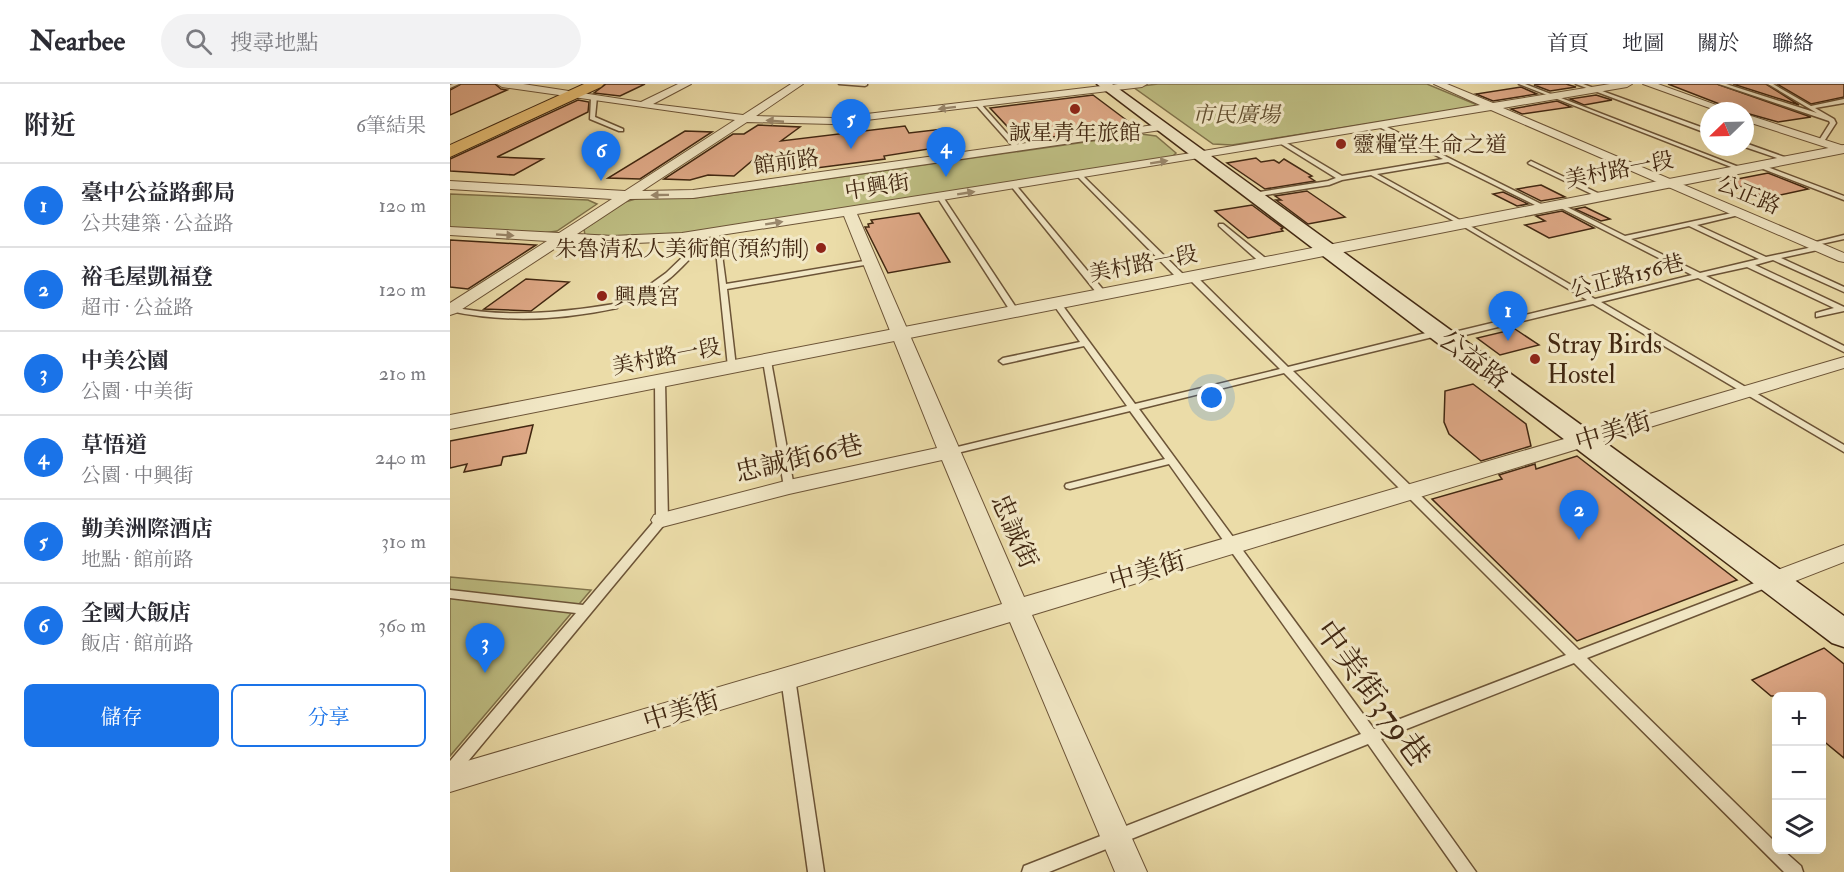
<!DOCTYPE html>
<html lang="zh-TW">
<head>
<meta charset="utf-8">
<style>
	:root { --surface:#fff; --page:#f2f2f3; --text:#2b2b33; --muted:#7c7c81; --line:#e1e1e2; --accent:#1a73e8 }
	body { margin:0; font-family:"IM FELL Double Pica","Noto Serif TC",serif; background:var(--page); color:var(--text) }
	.controls { position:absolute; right:18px; bottom:18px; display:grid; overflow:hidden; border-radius:9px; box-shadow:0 6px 24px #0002 }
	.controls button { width:54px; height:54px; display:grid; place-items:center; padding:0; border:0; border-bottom:2px solid var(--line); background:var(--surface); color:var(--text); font:30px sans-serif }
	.compass { position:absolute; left:1250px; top:18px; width:54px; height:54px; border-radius:50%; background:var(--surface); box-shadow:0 6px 24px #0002; rotate:247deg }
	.you { position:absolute; left:762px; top:314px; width:21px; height:21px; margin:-15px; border:4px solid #fff; border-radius:50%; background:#1a73e8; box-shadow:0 0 0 9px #1a73e833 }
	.badge { display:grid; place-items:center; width:39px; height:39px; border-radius:50%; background:var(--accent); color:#fff; font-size:20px; font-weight:700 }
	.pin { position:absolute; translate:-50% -50px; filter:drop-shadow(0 2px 3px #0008) }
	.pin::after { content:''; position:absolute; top:32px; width:21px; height:18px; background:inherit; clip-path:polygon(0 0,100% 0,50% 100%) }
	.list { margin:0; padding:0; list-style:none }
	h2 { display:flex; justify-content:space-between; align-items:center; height:78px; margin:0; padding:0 24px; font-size:26px }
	h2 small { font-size:20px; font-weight:400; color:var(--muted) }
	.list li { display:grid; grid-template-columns:39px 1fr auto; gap:18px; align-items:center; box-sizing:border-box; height:84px; padding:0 24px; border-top:2px solid var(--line) }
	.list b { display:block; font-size:22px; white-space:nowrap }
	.list p { margin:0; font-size:20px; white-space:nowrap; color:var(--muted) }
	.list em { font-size:20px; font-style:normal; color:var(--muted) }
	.actions { display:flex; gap:12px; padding:18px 24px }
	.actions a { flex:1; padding:14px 0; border:2px solid var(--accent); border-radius:9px; text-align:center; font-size:21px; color:var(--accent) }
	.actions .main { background:var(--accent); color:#fff }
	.icon { flex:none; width:33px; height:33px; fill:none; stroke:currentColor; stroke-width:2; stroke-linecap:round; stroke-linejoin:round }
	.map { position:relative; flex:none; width:1394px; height:788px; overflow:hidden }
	header { display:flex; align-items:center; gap:36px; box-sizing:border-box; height:84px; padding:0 30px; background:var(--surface); border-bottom:2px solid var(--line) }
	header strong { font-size:28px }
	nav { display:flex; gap:33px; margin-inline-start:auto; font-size:21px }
	.search { width:420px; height:54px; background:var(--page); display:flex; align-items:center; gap:15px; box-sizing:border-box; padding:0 21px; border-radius:33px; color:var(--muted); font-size:22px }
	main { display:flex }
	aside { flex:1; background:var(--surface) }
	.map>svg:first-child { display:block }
</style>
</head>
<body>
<header>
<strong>Nearbee</strong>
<div class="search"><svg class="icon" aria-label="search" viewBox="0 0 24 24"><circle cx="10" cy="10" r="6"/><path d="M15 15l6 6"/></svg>搜尋地點</div>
<nav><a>首頁</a><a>地圖</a><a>關於</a><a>聯絡</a></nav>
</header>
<main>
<aside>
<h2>附近<small>6筆結果</small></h2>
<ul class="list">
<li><span class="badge">1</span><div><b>臺中公益路郵局</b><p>公共建築 · 公益路</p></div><em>120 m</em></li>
<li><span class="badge">2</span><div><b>裕毛屋凱福登</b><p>超市 · 公益路</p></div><em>120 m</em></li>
<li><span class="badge">3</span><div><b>中美公園</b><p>公園 · 中美街</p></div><em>210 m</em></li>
<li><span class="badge">4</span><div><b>草悟道</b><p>公園 · 中興街</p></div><em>240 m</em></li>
<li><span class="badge">5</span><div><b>勤美洲際酒店</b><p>地點 · 館前路</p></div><em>310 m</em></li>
<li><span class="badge">6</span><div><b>全國大飯店</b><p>飯店 · 館前路</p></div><em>360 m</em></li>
</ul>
<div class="actions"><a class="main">儲存</a><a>分享</a></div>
</aside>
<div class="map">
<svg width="1394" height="788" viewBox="0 0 1394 788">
	<rect width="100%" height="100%" fill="#ebdca8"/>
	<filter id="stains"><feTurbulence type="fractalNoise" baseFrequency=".00333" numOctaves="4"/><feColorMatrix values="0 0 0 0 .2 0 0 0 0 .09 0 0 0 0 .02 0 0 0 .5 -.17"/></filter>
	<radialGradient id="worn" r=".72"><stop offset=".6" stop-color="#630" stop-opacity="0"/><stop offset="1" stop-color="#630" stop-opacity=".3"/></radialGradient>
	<!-- green -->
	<g fill="#bebe83" stroke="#80724a" stroke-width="1.5">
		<polygon points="708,0 977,0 1025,20 1026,23 782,61 763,60 683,3"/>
		<path d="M691,50L706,52L726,69L720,75L244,149C207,151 172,153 135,151L134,145L175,118L189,114H244Z"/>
		<polygon points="0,110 138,116 147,120 107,147 87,150 0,145"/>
		<polygon points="0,493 141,506 0,672"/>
	</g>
	<!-- building -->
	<g fill="#dfa987" stroke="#412711" stroke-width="1.5">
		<polygon points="11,0 45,0 51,5 57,6 0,31 0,6"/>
		<polygon points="156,0 195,0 170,12 144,9"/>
		<polygon points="1092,0 1116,0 1126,3 1100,7 1084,1"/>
		<polygon points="1218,0 1267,0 1361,33 1328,38 1285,26"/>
		<polygon points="1283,0 1316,0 1349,21"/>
		<polygon points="1327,0 1394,0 1394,13 1361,20"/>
		<polygon points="1071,3 1087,10 1043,17 1026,10"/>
		<polygon points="643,11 679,38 638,46 641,48 571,57 540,24"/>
		<polygon points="1146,11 1162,16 1134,21 1120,15"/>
		<polygon points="128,16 139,18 138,28 47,73 93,75 64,91 0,87 0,75"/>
		<polygon points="1107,17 1121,23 1072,30 1061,25"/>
		<polygon points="308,41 350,43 331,57 455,42 459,49 493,45 504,61 434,72 435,75 351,86 350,81 312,86 309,71 284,92 258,91 240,96 214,95 283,50 294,50"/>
		<polygon points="235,47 262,48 190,95 158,94"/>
		<polygon points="806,74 811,78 824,76 829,79 834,75 862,92 859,93 865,97 815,105 777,79"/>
		<polygon points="1318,89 1351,102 1358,105 1317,114 1277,97"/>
		<polygon points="1091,101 1115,113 1091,117 1067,105"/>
		<polygon points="857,107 895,133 858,140 826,116 831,116 825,112"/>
		<polygon points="1053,108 1078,120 1067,122 1043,110"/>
		<polygon points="802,121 833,144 831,145 833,147 798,154 765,127"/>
		<polygon points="1135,123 1160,135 1151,137 1125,125"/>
		<polygon points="1112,127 1144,144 1099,154 1075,141 1095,137 1086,132"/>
		<polygon points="469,129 500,178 438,189 415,143 419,143 418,140 423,139 421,136"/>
		<polygon points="0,156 86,161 18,205 0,203"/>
		<polygon points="76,195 119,198 81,227 34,225"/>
		<polygon points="1065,245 1089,261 1050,271 1027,254"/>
		<polygon points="1023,300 1076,340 1081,362 1031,377 999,350 994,338 995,307"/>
		<polygon points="83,341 76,369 53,373 51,381 14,388 17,380 0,384 0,357"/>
		<polygon points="1127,372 1287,496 1127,557 982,415 1052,395 1049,391 1085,380 1086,385"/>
		<polygon points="1374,564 1394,580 1394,674 1371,655 1371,612 1321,612 1302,596"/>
	</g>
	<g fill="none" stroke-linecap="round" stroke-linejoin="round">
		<!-- service casing -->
		<g stroke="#6c5437" stroke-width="3">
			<g id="service">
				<polygon points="3,0 9,0 0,4 0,1"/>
				<polygon points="389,0 417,0 417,1 415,2"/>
				<polygon points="1069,0 1075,0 1294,85 1289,86"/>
				<polygon points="1126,0 1133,0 1259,46 1259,50"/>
				<polygon points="1269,0 1276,0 1367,29 1318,0 1323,0 1361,22 1394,15 1394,19 1365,24 1384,35 1386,39 1373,59 1371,60 1368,58 1380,39 1379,37"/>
				<polygon points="144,11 147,13 145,33 173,45 173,47 169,47 140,35 141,13"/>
				<polygon points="526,19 530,19 569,63 569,65 565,65 526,21"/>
				<path d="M929,39L1097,123V125H1093L998,78L927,90L1015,139L1145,215L1242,191L1107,122V120H1111L1175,152L1291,127L1293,128V130L1247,141L1316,173L1372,161V165L1331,174L1394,203V208L1323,176L1305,181L1394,223V227L1366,233V229L1384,224L1297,183L1256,192L1394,262V268L1248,194L1151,218L1394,361V368L1143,220L995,256L992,255V251L1137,216L1011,141L921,91L892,96L879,101L803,113L800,111L803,109L878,97L886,94L828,58L827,57L830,55L892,92L993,75L927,42ZM1239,142L1309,175L1250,189L1181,155Z"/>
				<polygon points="1295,59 1340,75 1341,76 1336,77 1295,63"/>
				<polygon points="1081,77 1154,112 1155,113 1150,114 1079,80 1078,79"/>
				<polygon points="1308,81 1312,81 1394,112 1394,116 1308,83"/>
				<polygon points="627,90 631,90 736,193 736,197 730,197 627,92"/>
				<polygon points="561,100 565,100 656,209 656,213 650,213 561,102"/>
				<polygon points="488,112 493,113 569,228 568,230 565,230 561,228 487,113"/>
				<polygon points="769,140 773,140 819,177 819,181 813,181 769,142"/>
				<polygon points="264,147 269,148 276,200 420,176 424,178 420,180 277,205 286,283 282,286 278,283"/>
				<path d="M232,151L244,160L247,167C237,178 212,206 198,206V202L216,189L239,167L228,153Z"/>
				<polygon points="1394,151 1394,155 1362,162 1358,160"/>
				<path d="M739,191H745L838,283L988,246L991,247V251L843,287L1129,566L1315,495H1323L1325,498L1323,501L1137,574L1326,759V766H1333L1351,782L1353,788H1334L1124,579L931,655L1026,788H1008L918,660L599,788H572L574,782L911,650L719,380L620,405L616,404L615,402L616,400L715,375L680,327L499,371L494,368L495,366L677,322L634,262L553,280L549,277L553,274L630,258L603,220L607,218H610L685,320L830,285L739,195ZM834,289L1116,571L924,645L689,325Z"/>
				<path d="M164,220H167V224C112,236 55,239 0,227L1,223C56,234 109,229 164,220Z"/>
				<polygon points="317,274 321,277 344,403 339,406 334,403 313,277"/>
				<polygon points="210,295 215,298 218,436 5,693 0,695 0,677 126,529 0,514 0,506 133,521 206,435 205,298"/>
				<polygon points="338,589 343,590 345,594 374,788 358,788 331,594 333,590"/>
			</g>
		</g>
		<!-- minor casing -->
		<g stroke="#6c5437" stroke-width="2">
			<g id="minor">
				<polygon points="47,0 73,0 191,18 228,0 241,0 203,20 293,31 341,0 353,0 306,32 383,34 668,0 697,0 692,3 383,40 297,38 192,107 243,106 711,40 716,43 711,46 243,114 180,115 127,150 162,152 232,149 735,70 1030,21 984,0 997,0 1043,19 1160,0 1182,0 1177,3 1053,24 1394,169 1394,178 1389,177 1041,26 407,130 574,513 1394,273 1394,284 582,531 697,788 665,788 560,538 0,708 0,682 552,520 492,376 339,410 212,443 204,441 201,436 204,431 212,429 339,396 487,364 394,132 232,157 162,160 115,158 6,229 0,231 0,219 97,157 0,151 0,143 109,149 162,115 0,105 0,97 175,107 285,36 52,3"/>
				<polygon points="1193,0 1208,0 1283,27 1268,27"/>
				<polygon points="1295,30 1394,62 1394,69 1295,37"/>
				<polygon points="1394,461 1394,478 1322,506 1314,503 1310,497 1314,491"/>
			</g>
		</g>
		<!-- tertiary casing -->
		<g stroke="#6c5437" stroke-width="2">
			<polygon id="tertiary" points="1394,61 1394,69 0,345 0,331"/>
		</g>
		<!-- secondary casing -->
		<g stroke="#412711" stroke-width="3">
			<polygon id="secondary" points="647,0 662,0 1394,532 1394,563 1382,559"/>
		</g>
		<!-- primary casing -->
		<g stroke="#412711" stroke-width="2">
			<polygon id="primary" points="134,0 154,0 151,3 0,73 0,61"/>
		</g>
		<!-- service -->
		<use href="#service" fill="#f2e8c6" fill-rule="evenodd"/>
		<!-- minor -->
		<use href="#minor" fill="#f2e8c6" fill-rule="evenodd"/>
		<!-- tertiary -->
		<use href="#tertiary" fill="#f2e8c6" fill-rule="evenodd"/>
		<!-- secondary -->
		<use href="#secondary" fill="#f2e8c6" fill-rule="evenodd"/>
		<!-- primary -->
		<use href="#primary" fill="#e6be74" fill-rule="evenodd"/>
	</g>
	<!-- one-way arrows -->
	<defs><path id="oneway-solid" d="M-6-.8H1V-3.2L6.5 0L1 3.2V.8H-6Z" transform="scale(1.5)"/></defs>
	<g fill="#9a886c">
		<use href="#oneway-solid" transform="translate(497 24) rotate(173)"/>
		<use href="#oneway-solid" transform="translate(325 37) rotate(-175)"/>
		<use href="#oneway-solid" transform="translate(709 78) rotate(-9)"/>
		<use href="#oneway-solid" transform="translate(516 109) rotate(-9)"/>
		<use href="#oneway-solid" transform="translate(210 111) rotate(179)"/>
		<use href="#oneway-solid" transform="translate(324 139) rotate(-9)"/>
		<use href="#oneway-solid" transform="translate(55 151) rotate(4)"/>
	</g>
	<!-- markers -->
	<g fill="#8f2418" stroke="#f2e8c6" stroke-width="2">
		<circle cx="625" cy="25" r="6"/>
		<circle cx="891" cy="60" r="6"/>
		<circle cx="371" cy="164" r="6"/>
		<circle cx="152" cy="212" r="6"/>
		<circle cx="1085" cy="275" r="6"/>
	</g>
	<g text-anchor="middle" stroke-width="6" stroke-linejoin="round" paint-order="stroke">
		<!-- far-park labels -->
		<g font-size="22" font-style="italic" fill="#604d2e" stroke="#f2e8c6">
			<text x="786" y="38">市民廣場</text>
		</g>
		<!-- far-poi labels -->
		<g font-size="22" fill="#412711" stroke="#f2e8c6" text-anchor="start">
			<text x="625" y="56" text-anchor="middle">誠星青年旅館</text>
			<text x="903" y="68">靈糧堂生命之道</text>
			<text x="359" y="172" text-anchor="end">朱魯清私人美術館(預約制)</text>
			<text x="164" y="220">興農宮</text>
		</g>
		<!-- far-street labels -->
		<g font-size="22" fill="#412711" stroke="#f2e8c6">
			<text transform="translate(336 77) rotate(-8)" y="8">館前路</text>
			<text transform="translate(1169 85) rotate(-11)" y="8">美村路一段</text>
			<text transform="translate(427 102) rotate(-9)" y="8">中興街</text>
			<text transform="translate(1299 110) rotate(23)" y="8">公正路</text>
			<text transform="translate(693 179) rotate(-11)" y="8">美村路一段</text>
			<text transform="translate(1177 191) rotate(-14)" y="8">公正路156巷</text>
			<text transform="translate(216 272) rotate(-11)" y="8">美村路一段</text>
		</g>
		<!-- poi labels -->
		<g font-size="26" fill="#412711" stroke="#f2e8c6" text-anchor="start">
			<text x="1097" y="269">Stray Birds<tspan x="1097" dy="30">Hostel</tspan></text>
		</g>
		<!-- street labels -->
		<g font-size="26" fill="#412711" stroke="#f2e8c6">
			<text transform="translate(1024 275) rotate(37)" y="9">公益路</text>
			<text transform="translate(1163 347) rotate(-17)" y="9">中美街</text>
			<text transform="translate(349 374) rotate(-13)" y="9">忠誠街66巷</text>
			<text transform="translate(565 447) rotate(66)" y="9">忠誠街</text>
			<text transform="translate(697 486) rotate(-16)" y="9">中美街</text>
			<text transform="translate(231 626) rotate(-17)" y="9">中美街</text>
		</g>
		<!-- near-street labels -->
		<g font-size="32" fill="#412711" stroke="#f2e8c6">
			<text transform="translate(923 609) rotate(54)" y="11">中美街379巷</text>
		</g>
	</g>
	<rect width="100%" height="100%" filter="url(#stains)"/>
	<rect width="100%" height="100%" fill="url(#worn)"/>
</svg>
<div class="controls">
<button>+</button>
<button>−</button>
<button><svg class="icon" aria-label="layers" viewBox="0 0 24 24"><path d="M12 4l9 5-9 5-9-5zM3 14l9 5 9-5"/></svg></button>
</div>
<svg class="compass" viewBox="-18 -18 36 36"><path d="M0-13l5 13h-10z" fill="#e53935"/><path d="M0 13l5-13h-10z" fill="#7c7c81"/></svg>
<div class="you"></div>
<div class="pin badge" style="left:1058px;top:257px">1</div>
<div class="pin badge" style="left:1129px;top:456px">2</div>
<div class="pin badge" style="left:35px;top:589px">3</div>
<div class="pin badge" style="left:496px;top:93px">4</div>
<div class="pin badge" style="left:401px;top:65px">5</div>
<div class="pin badge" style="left:151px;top:97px">6</div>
</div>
</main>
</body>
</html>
